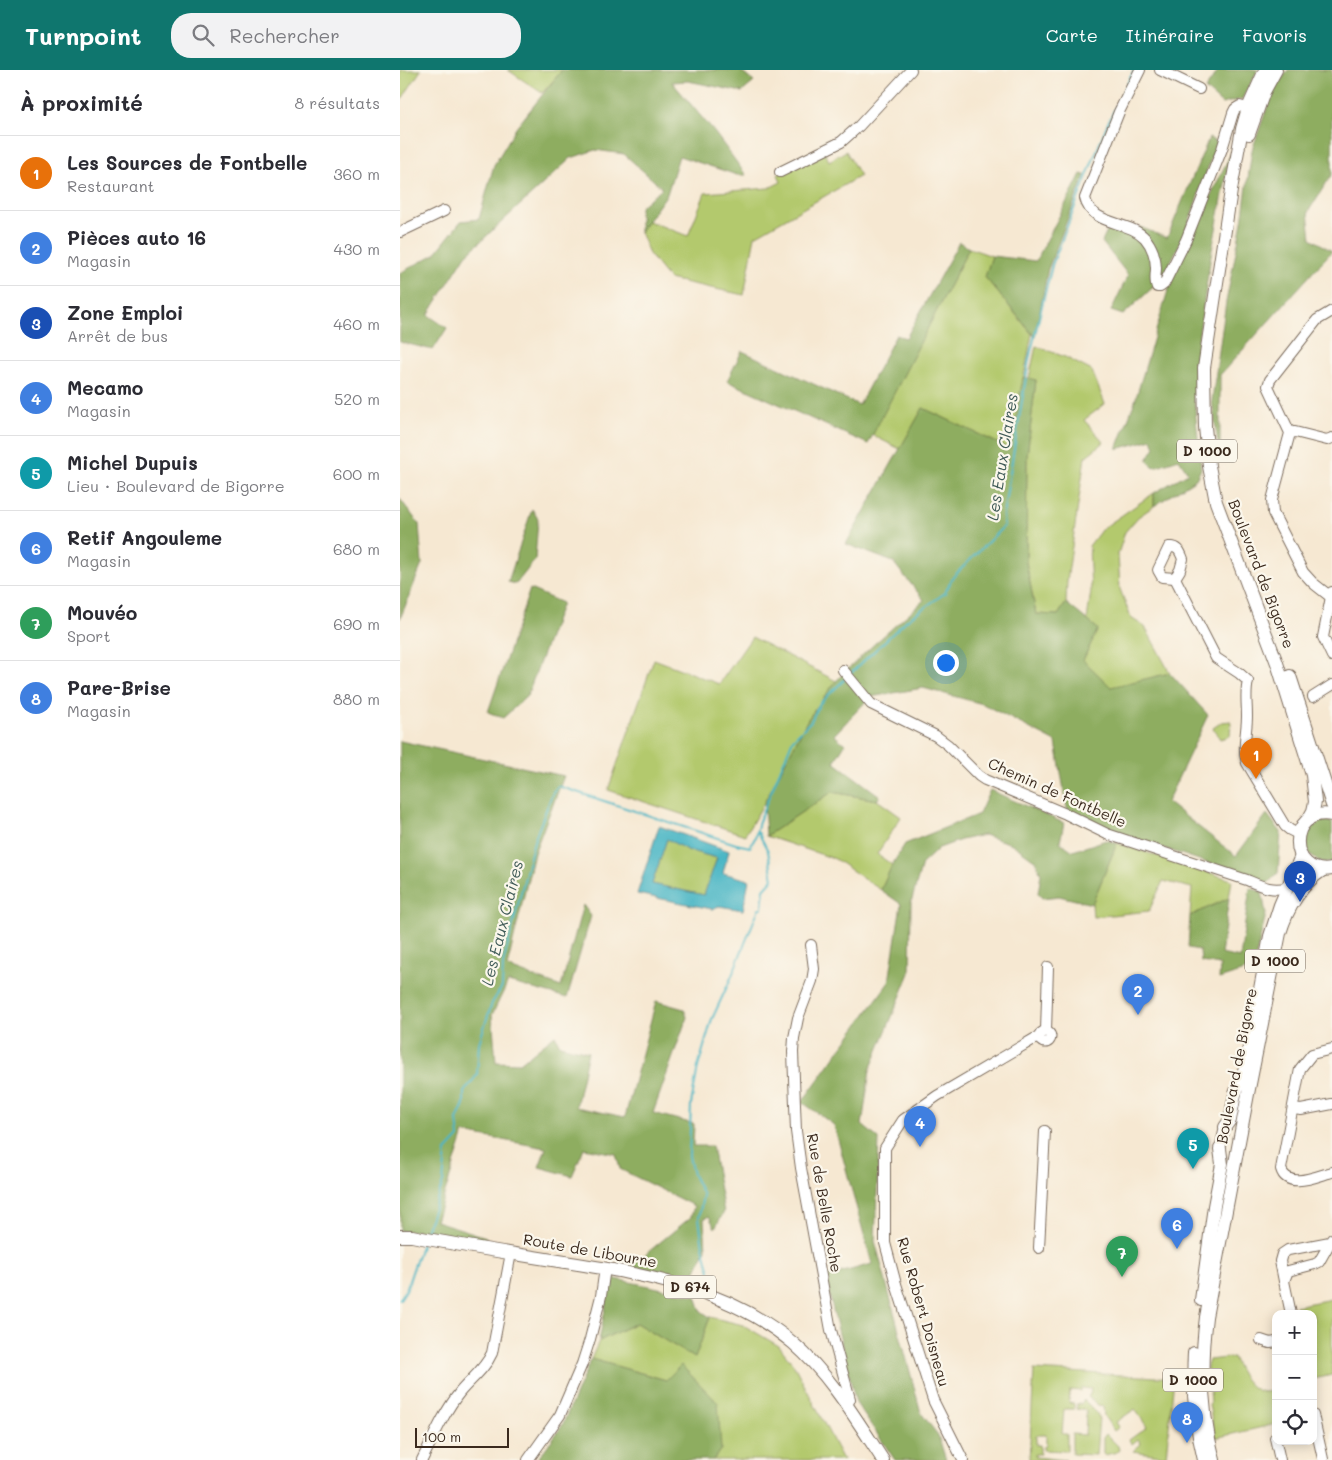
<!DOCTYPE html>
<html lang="fr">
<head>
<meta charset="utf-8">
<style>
	:root { --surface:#fff; --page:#f2f2f3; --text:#2b2b33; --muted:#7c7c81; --line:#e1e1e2; --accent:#0f766e }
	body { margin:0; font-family:Mali,sans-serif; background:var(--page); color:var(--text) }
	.controls { position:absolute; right:15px; bottom:15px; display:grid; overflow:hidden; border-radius:10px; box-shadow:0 2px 12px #0003 }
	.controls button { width:45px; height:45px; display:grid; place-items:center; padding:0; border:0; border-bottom:1px solid var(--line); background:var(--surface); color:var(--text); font:25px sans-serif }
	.scale { position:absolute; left:15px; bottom:12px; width:94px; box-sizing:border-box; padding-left:5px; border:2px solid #3b2a1e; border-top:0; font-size:14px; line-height:18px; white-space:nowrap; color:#3b2a1e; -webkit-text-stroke:4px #fbf7ec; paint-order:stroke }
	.you { position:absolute; left:545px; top:592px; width:18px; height:18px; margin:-12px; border:4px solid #fff; border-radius:50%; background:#1a73e8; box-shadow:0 0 0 8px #1a73e833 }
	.badge { display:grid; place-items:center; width:32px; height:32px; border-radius:50%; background:var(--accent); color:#fff; font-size:16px; font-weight:700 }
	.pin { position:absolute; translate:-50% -41px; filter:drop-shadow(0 1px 2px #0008) }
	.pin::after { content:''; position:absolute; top:26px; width:18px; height:15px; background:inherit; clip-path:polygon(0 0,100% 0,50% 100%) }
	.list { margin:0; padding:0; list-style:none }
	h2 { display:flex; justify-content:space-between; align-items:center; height:65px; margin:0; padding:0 20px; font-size:21px }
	h2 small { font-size:16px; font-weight:400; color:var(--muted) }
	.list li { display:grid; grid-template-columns:32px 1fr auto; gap:15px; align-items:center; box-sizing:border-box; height:75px; padding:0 20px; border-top:1px solid var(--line) }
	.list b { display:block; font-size:19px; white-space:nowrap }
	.list p { margin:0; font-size:16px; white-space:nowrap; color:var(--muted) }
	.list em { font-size:16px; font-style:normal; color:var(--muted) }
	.icon { flex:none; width:28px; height:28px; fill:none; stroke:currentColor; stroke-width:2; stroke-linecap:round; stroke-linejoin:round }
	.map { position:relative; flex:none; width:932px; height:1390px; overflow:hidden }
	header { display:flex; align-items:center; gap:30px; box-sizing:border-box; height:70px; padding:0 25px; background:var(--accent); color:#fff }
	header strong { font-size:24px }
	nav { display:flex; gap:28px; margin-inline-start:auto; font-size:18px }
	.search { width:350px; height:45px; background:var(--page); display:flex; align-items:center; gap:12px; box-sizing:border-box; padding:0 18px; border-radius:20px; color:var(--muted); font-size:19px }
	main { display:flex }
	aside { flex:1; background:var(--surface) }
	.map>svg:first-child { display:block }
</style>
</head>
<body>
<header>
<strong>Turnpoint</strong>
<div class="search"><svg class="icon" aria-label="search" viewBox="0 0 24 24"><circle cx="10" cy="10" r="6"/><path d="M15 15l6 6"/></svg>Rechercher</div>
<nav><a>Carte</a><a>Itinéraire</a><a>Favoris</a></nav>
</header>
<main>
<aside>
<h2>À proximité<small>8 résultats</small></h2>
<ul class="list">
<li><span class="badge" style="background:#e8710a">1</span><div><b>Les Sources de Fontbelle</b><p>Restaurant</p></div><em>360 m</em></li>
<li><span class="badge" style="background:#3f7fe0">2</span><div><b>Pièces auto 16</b><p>Magasin</p></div><em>430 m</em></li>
<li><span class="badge" style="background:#1a4fb4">3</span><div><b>Zone Emploi</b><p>Arrêt de bus</p></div><em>460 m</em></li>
<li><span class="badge" style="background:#3f7fe0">4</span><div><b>Mecamo</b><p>Magasin</p></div><em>520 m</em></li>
<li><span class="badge" style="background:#0f9aa8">5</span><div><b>Michel Dupuis</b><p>Lieu · Boulevard de Bigorre</p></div><em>600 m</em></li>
<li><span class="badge" style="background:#3f7fe0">6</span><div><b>Retif Angouleme</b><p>Magasin</p></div><em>680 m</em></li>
<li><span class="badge" style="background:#2e9e5b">7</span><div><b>Mouvéo</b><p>Sport</p></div><em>690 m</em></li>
<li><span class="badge" style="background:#3f7fe0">8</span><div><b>Pare-Brise</b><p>Magasin</p></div><em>880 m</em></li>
</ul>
</aside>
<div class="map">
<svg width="932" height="1390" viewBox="0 0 932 1390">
	<rect width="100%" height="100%" fill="#fbf7ec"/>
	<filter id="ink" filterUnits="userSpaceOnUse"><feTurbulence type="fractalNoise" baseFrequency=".02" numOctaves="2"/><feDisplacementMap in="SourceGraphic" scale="10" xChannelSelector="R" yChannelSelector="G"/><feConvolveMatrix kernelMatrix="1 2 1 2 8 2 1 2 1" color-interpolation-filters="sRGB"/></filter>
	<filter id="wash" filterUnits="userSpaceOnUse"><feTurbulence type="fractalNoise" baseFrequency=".0096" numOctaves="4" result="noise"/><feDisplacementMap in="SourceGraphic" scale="20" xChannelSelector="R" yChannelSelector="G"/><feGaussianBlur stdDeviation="1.12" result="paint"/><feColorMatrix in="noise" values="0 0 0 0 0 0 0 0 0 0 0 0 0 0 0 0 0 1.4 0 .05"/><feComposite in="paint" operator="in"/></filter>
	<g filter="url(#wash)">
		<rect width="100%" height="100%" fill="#f6e8d2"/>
		<!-- green -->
		<g fill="#b3c96d" stroke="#777a46">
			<polygon points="0,0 21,0 0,32"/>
			<polygon points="108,0 162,0 162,1 142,23"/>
			<polygon points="446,81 460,106 355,166 344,225 269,209 249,184 240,162 248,151 288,166 305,123 369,118 381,112 378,104 425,83 429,91"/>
			<polygon points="569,178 592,186 585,207 632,264 610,379 523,338 500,379 472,365"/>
			<polygon points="636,276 665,287 692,301 705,334 684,350 704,372 685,387 667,511 666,533 658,545 636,544 626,492 627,386 636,310 629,308"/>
			<polygon points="754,423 754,436 738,447 725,462 718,484 720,519 731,548 745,557 770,603 711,618 683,590 698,559 687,550 691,521 689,476 702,459"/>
			<polygon points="352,567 436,611 408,649 364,733 345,765 208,720 254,589 319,614"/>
			<polygon points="831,651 830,666 820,669 813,658 822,652"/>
			<polygon points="432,722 477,730 501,747 477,784 492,795 481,820 435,789 366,766"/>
			<polygon points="267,769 287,780 317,788 304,825 252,814"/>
			<polygon points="717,773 832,810 829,828 790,846 792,818 763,811 749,841 693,847 692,834"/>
			<polygon points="932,1229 932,1305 913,1309 913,1244 896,1244 895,1236"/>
			<polygon points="310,1247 343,1255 379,1276 394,1295 443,1390 313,1390 321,1379 281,1295 266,1310 191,1289 199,1271 236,1253 295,1288"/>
			<path d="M833,1287C840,1303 853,1331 876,1319V1354L815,1368L809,1334L811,1332L809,1309L807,1308V1296L809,1290Z"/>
			<polygon points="634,1300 774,1308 766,1386 733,1381 741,1374 738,1369 732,1374 729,1370 747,1357 735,1339 716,1352 719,1357 714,1361 704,1346 703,1336 698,1335 688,1327 690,1324 691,1319 682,1318 681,1321 670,1320 669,1333 674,1334 674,1339 664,1339 662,1364 667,1364 667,1381 643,1380 644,1376 646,1375 646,1365 636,1365 636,1375 640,1375 640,1384 635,1384 635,1387 666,1390 629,1390"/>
			<polygon points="684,1330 696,1342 699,1347 696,1385 672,1384 672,1364 685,1365 686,1340 677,1339 677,1334 681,1334"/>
			<polygon points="706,1364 718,1376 719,1380 717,1382 705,1385 703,1383 703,1368"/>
		</g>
		<!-- forest -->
		<g fill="#8ead60" stroke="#646c3f">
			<polygon points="162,0 339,0 354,12 342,22 288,11 272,12 315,63 346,105 337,105 279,86 267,124 240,162 240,137 262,118 224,84 195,80 171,88 66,185 28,245 47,258 33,280 0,272 0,203 35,184 61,151 79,149 94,95 116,58"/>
			<polygon points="819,0 858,0 842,29 822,34 805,19"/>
			<polygon points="888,0 932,0 932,104 908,142 911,168 932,181 820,305 820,390 812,330 826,232 842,152 852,80 873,21"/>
			<polygon points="809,68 817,72 784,166 761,210 723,245 711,241 728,205 702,172 710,155 734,163 740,157 767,168"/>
			<polygon points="831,83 811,185 797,277 794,328 801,399 796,409 754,436 754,423 788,403 779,389 754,397 747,390 755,377 752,369 717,379 735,331 772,207"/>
			<polygon points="681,104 685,105 648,199 635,267 585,207 592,186 636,191"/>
			<polygon points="559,172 569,178 468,374 327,311 342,281 459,335 496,265 506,268"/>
			<polygon points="623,307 636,310 627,386 626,492 636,544 658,545 666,533 698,559 683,590 711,617 770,603 808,645 767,732 836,786 867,744 881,762 878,803 868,813 718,763 667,739 656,672 583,634 523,618 470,627 434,665 445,674 434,692 480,726 477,730 432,722 366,766 364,733 408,649 436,611 472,576 524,530 493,492 446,474 523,338 610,379"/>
			<polygon points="0,429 19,454 22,494 0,549"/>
			<polygon points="132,439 138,449 135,490 116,514 108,512"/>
			<polygon points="130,519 162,533 127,626 103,648 88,642"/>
			<polygon points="0,671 164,706 134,783 107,897 161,917 183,835 191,846 167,928 108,912 92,945 96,992 120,993 155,965 160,975 188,982 176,1037 225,1047 256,931 284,939 287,947 253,1043 294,1054 293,1076 312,1076 324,1142 315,1158 309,1146 304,1149 306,1179 292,1209 231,1196 291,1147 294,1136 220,1099 216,1084 184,1078 172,1106 139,1097 146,1078 64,1063 36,1151 86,1167 85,1172 34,1161 0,1161"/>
			<polygon points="590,720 664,753 660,772 673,781 706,770 717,773 692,834 659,826 642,828 638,823 641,804 636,791 612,774 584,765 561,770 539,778 522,794 511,833 510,903 470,1000 462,1055 479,1069 475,1171 521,1343 538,1365 546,1390 495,1390 456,1333 425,1207 472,1194 434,1055 402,1032 489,912 501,834 481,820 492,795 505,774 579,744"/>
			<path d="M925,751L932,752V792C903,797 895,757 925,751Z"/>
			<polygon points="850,818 862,822 866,844 853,898 819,909 820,895 801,892 800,880 788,878 790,846 829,828 821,884 840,888"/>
			<polygon points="211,1208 296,1226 301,1241 310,1247 295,1288 236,1253 199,1271"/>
			<polygon points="191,1289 266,1310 281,1295 318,1333 321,1379 313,1390 137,1390 162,1356"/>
		</g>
		<!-- water -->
		<path fill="#49b6c5" stroke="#427072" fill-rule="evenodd" d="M259,756L329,781L323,803L349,810L343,840L319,836L312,839L237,824ZM267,769L287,780L317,788L304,825L252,814Z"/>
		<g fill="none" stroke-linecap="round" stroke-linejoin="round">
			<!-- stream -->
			<g stroke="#49b6c5" stroke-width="2">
				<polyline points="450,604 508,549 545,523 553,507 604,456 603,445 629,289 652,195 706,57 734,0"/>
				<polyline points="25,1164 43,1112 46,1081 59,1067 57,1050 64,1034 64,1022 77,1005 79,973 92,933 102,917 103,894 134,771 153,722 158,716 336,774 350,777 355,768 359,751 393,669 411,651 420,633 445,609"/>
				<polyline points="314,1216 303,1177 299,1148 303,1125 293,1105 289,1086 291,1034 298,997 312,949 331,908 359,838 362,838 364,819 373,809 368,781 358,762"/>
				<polyline points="0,1229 6,1220 22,1173"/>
			</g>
		</g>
	</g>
	<g filter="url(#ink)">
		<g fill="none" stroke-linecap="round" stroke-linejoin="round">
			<!-- minor casing -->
			<g stroke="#7c6c5d" stroke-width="12">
				<g id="minor">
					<path d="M740,0L719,42L685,128C691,156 729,150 745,168C752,176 756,188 756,198C756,204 754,211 757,217H760L764,214L786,170L822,79L833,43L835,39L840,36L848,38"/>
					<polyline points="760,0 799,19"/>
					<polyline points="380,102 441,72 459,56 511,0"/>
					<polyline points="0,162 44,141"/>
					<polyline points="932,241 917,250 870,310 868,316 890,363 872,430 873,443 903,502 913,513 932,528"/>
					<polyline points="890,363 895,362 927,370 932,368"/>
					<path d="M769,477C778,476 780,481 783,489L780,500L775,508L762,507L758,500Z"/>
					<path d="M775,508L816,588L839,603L848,611C845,623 847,633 847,646C847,662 842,677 847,693L885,756L890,760L898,764"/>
					<polyline points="932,522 923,567 932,586"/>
					<path d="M443,600L471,634L536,666L548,675L579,706L585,710L666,744L707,764L847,810C861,816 873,822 888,817"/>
					<polyline points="913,627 932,615"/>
					<polyline points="411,875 414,899 412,911 398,948 394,968 393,982 396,1061 401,1098 431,1260 450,1329 447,1335"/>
					<polyline points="646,961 648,897"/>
					<circle cx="645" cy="967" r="5.5"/>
					<path d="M932,979L912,984L900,999L881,1099C887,1120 917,1106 932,1102"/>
					<polyline points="893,1039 901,1040 932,1034"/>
					<polyline points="820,1079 825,1057"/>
					<polyline points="930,1172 888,1180 882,1184 880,1191 884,1211 888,1201 915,1194 919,1192 932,1169"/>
					<polyline points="639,1178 645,1061"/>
					<polyline points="884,1211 891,1244"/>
					<polyline points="861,1270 870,1273 876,1272"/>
					<polyline points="913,1345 923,1389"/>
					<polyline points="875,1368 880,1390"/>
					<path d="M22,1390C33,1368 44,1342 60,1322C71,1309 85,1299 92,1283L111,1183"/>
					<polyline points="128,1390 160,1345 182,1294 190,1269 201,1226 205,1198"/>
					<polyline points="563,1390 533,1330 496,1214 485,1173 485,1078 503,1050 537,1026 634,969 639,968"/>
				</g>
			</g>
			<!-- major casing -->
			<g stroke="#7c6c5d" stroke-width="14">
				<g id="major">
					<polyline points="865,0 848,38 842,59 832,114 804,298 805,357 809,396 816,432 877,593 912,705 915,732 913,741 908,750"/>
					<polyline points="849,64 864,22 876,0"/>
					<polyline points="890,606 932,735"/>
					<path d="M932,745C887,736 886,807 932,799"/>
					<polyline points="825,1057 830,1050 835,1024 845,998 870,866 880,835 901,786"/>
					<path d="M0,1166H12C63,1176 114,1184 165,1192C246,1205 328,1218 393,1273C430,1305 456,1349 483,1390"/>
					<polyline points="801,1230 814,1136 822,1094 820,1079"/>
					<path d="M794,1283C792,1320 795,1355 804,1390"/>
					<path d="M814,1390C801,1343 800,1295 806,1247L848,1024L880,863C887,839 902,813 923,800"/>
				</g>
			</g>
			<!-- minor -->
			<use href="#minor" stroke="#fff" stroke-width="10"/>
			<!-- major -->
			<use href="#major" stroke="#fff" stroke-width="12"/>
		</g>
	</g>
	<g text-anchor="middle" stroke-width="4.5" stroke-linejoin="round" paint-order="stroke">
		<!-- shield labels -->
		<g fill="#fbf7ec" stroke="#75685c" stroke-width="1">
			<rect x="777" y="369.5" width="60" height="23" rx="4"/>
			<rect x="845" y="879.5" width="60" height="23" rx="4"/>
			<rect x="264" y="1205.5" width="52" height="23" rx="4"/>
			<rect x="763" y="1298.5" width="60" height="23" rx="4"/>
		</g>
		<g font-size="14" font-weight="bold" fill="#3b2a1e">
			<text x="807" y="386">D 1000</text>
			<text x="875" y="896">D 1000</text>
			<text x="290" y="1222">D 674</text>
			<text x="793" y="1315">D 1000</text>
		</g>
		<!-- street labels -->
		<g font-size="15" fill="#3b2a1e" stroke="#fbf7ec">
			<text transform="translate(861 504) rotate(69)" y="5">Boulevard de Bigorre</text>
			<text transform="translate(657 723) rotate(24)" y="5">Chemin de Fontbelle</text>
			<text transform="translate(837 996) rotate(-79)" y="5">Boulevard de Bigorre</text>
			<text transform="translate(424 1133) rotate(80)" y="5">Rue de Belle Roche</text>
			<text transform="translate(190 1181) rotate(10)" y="5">Route de Libourne</text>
			<text transform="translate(523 1242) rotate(74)" y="5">Rue Robert Doisneau</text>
		</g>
		<!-- water labels -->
		<g font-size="16" font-style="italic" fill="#405b58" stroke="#fbf7ec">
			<text transform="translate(602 387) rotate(-81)" y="6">Les Eaux Claires</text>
			<text transform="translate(102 853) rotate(-76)" y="6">Les Eaux Claires</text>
		</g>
	</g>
</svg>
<div class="controls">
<button>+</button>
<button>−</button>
<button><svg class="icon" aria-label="locate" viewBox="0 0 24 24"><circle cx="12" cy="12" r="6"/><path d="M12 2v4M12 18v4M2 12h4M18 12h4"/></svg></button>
</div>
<div class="scale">100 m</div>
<div class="you"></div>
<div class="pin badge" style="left:856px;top:709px;background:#e8710a">1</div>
<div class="pin badge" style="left:738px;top:945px;background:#3f7fe0">2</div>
<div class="pin badge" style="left:900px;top:832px;background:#1a4fb4">3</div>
<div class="pin badge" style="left:520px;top:1077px;background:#3f7fe0">4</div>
<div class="pin badge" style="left:793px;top:1099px;background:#0f9aa8">5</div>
<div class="pin badge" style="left:777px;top:1179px;background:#3f7fe0">6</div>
<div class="pin badge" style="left:722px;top:1207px;background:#2e9e5b">7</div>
<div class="pin badge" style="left:787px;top:1373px;background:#3f7fe0">8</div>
</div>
</main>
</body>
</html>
